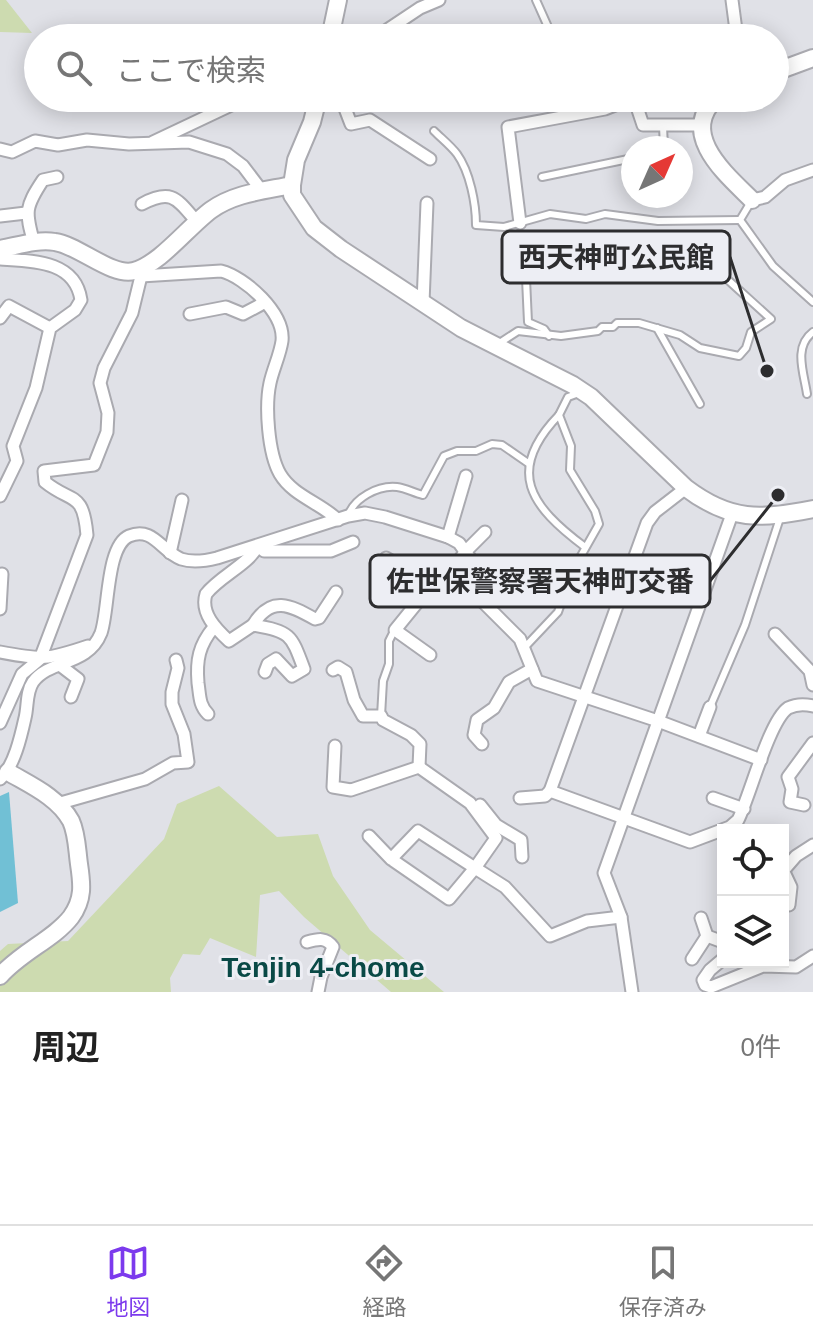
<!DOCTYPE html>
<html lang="ja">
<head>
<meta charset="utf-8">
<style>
	:root { --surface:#fff; --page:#f2f2f2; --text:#222; --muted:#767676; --line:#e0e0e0; --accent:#7c3aed }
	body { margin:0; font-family:Arial,"Noto Sans JP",sans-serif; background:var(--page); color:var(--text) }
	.controls { position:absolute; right:24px; bottom:24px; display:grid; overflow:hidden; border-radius:0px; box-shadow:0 4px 20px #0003 }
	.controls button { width:72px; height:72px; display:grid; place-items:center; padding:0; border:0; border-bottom:2px solid var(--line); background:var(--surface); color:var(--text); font:40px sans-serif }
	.compass { position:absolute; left:621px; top:136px; width:72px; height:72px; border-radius:50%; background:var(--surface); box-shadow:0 4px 20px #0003; rotate:45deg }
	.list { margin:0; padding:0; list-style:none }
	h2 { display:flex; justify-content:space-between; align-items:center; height:104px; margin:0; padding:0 32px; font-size:34px }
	h2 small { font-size:26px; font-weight:400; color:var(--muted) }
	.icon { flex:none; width:44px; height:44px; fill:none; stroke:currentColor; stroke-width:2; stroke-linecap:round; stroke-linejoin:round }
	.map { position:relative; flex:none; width:813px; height:992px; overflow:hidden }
	.search { position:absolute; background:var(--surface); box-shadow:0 4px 20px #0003; left:24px; right:24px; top:24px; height:88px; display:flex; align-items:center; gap:20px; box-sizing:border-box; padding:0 28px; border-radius:44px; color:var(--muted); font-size:30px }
	.sheet { height:232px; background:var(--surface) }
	nav { display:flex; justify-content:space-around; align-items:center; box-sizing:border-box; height:112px; border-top:2px solid var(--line); background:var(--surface); font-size:22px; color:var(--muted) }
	nav a { display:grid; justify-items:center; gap:4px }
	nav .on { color:var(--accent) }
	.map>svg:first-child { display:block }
</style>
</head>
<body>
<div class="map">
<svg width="813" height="992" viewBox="0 0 813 992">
	<rect width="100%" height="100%" fill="#e0e1e7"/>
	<!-- green -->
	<g fill="#cddbb0">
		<polygon points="0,0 6,0 32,33 0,32"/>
		<polygon points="219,786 277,837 318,834 333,876 370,930 444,992 391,992 304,917 279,891 260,895 256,957 210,938 200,955 183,954 170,978 171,992 0,992 0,951 8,944 68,941 164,839 177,804"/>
	</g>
	<!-- water -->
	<polygon fill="#71c0d5" points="9,792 18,903 0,912 0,796"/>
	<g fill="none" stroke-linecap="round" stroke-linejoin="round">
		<!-- lane casing -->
		<g stroke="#aaaab0" stroke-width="10">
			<g id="lane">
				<polyline points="536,0 553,38"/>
				<polyline points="663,126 664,148"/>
				<path d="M434,131C441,138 451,146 457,154C470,172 476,204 476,225L504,227L550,214L586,219L605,214L658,221L740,220"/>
				<polyline points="542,177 633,158"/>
				<polyline points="752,200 740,220 773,266 813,302"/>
				<polyline points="525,257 528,322 544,329 549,336"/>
				<polyline points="657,328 700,404"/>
				<polyline points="498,344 518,331 561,336 598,331 602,327 613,327 617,323 639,323 680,335 700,348 739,356 746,348 751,332 771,319 728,280 700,264"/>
				<path d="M807,394C804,373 793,347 813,332"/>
				<path d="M559,415C505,471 530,506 585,547"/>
				<path d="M348,516C354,498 378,485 397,487C406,488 414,493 423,495L444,456L457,451H476L492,444L502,445L528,463"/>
				<polyline points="525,647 558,612 573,570 599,524 595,511 570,470 571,446 559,415 568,397 579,393"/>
				<polyline points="710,707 745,625 780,518"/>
				<polyline points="381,716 383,681 389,664 389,641 394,631"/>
			</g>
		</g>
		<!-- street casing -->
		<g stroke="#aaaab0" stroke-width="15">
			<g id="street">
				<polyline points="732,0 737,38"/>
				<polyline points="375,38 420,8 439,0"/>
				<polyline points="341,98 351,124 370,120 430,159"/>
				<polyline points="634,98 643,125 702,125"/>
				<polyline points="153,142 246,98"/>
				<polyline points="0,149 12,152 35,141 58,145 87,140 129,144 189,142 227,154 243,166 262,191"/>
				<polyline points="752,200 765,197 785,180 813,170"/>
				<path d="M142,204C172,188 177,199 197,222"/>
				<polyline points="0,216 26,213"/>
				<polyline points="520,223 508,127 605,109 633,98"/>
				<path d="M34,243C25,212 25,207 43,180L57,177"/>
				<path d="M0,259C32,261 75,260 81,300L75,310L50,328L36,388L13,446L17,461L0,496"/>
				<path d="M137,271L141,276L221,271C245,277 285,313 282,341C280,355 273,369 270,383C265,406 268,453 280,474C293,496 321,503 338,520"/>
				<polyline points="423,303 427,203"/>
				<polyline points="190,314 226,307 243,314 260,305 263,300"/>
				<polyline points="0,318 9,306 50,328"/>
				<path d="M686,488L655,512L647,523L550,791L690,842L730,827L738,820C750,796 769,721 788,708C796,704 805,704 813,706"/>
				<polyline points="448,537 466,476"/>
				<polyline points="170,553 182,500"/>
				<polyline points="386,558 401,567 422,598"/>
				<polyline points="0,609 2,574"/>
				<path d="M253,625C271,595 290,605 315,619L319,618L336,592"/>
				<polyline points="775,634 810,671 813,685"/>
				<path d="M0,652C43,660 47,660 88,646"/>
				<polyline points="430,655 395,630 434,582 458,562 466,551 485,532"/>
				<polyline points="61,666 78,679 71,697"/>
				<polyline points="333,670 338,667 346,672 354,700 363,716 381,716 383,720 411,735 420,744 419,767"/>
				<path d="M265,672L268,664L276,659L292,676L304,669C291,634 291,632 253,625L229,641C216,629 200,613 206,594C220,576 248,565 258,546L264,551H331L353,542"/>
				<path d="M208,714C199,705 200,696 198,683C196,660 199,645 214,627"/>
				<path d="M0,723L22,674L40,659L87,535C83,490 72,504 45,482L44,471L94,465L107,432L108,413L100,383L104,368L132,313L141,276"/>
				<polyline points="699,736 710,707"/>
				<polyline points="482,744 474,735 477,720 494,708 509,682 532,669"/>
				<polyline points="335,746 333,787 351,790 419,767 470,803 496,838 475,868 505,887 550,936 587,921 621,917"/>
				<path d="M0,779C14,767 21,736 25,718C28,706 26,692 33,682C50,659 88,666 101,633C109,611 106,546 129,536C153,526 161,551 181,559C193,563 205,561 217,558L348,516L365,513L385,517L448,537L459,543L472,561L477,588L484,603L520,639L537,681L658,721L761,760"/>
				<polyline points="520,798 545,796 550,791"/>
				<polyline points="713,798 744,809"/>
				<polyline points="57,804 145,779 173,763 188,762 184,734 172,704 172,692 178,668 176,660"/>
				<polyline points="480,805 496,825 521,840 522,857"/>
				<polyline points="804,805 790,802 792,789 788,777 813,743"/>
				<polyline points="369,836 391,859 449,899 475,868 418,831 391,859"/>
				<polyline points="783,870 791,887 789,905"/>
				<polyline points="783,871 796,856 813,845"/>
				<polyline points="701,918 707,936 723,942"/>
				<path d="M307,942C318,939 326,937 333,947L321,977L318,992"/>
				<polyline points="692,959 707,936"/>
				<polyline points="723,959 710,970 703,980 705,985 711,987 763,966 796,967 813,956"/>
				<polyline points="632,992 621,917 604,873 732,514"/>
			</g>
		</g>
		<!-- secondary casing -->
		<g stroke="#aaaab0" stroke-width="20">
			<g id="secondary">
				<polyline points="330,38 338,0"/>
				<polyline points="775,72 813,58"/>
				<path d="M318,98L312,122L296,160L292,185V195L314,228L341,249L461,328L573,385L591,397L686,488C731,522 760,519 813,509"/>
				<path d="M716,98C678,135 727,175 752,200"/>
				<path d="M0,249C17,246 37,239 55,242C78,245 112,277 134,271C160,264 188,227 211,210C235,193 263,191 292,185"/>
				<path d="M0,976C21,952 54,939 71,917C84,899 82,884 79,864C77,850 77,834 71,821C58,797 30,785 8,772"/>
			</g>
		</g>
		<!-- lane -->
		<use href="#lane" stroke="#fff" stroke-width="6"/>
		<!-- street -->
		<use href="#street" stroke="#fff" stroke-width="11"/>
		<!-- secondary -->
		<use href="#secondary" stroke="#fff" stroke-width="16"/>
	</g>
	<g text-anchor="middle" stroke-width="6" stroke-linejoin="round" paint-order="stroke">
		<!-- neighbourhood labels -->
		<g font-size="28" font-weight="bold" fill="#094946" stroke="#edeef4">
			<text x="323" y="977">Tenjin 4-chome</text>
		</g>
	</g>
	<!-- callouts -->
	<path fill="none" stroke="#2d2d2f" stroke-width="3" d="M767 371L730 257M778 495L710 581"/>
	<g fill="#2d2d2f" stroke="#edeef4" stroke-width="3">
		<circle cx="767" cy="371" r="8"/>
		<circle cx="778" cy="495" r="8"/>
	</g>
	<g fill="#edeef4" stroke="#2d2d2f" stroke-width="3">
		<rect x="502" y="231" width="228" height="52" rx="8"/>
		<rect x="370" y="555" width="340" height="52" rx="8"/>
	</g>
	<g font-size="28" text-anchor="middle" font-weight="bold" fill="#2d2d2f">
		<text x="616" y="267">西天神町公民館</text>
		<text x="540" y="591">佐世保警察署天神町交番</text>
	</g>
</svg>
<div class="controls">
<button><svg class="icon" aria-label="locate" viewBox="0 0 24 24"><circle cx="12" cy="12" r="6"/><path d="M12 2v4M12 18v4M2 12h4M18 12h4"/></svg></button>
<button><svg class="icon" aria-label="layers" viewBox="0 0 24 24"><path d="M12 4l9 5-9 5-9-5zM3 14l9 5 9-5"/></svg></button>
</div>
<svg class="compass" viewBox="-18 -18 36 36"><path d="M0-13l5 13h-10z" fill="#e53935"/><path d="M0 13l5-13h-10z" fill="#767676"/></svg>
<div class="search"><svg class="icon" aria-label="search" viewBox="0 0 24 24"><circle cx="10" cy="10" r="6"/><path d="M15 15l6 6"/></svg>ここで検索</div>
</div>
<section class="sheet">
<h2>周辺<small>0件</small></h2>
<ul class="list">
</ul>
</section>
<nav>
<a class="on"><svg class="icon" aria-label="map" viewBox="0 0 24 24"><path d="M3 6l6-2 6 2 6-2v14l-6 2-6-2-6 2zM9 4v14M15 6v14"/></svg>地図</a>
<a><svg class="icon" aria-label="directions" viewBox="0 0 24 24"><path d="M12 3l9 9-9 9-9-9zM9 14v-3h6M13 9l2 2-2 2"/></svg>経路</a>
<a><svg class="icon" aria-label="saved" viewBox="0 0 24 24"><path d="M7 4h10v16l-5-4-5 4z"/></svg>保存済み</a>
</nav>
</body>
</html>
